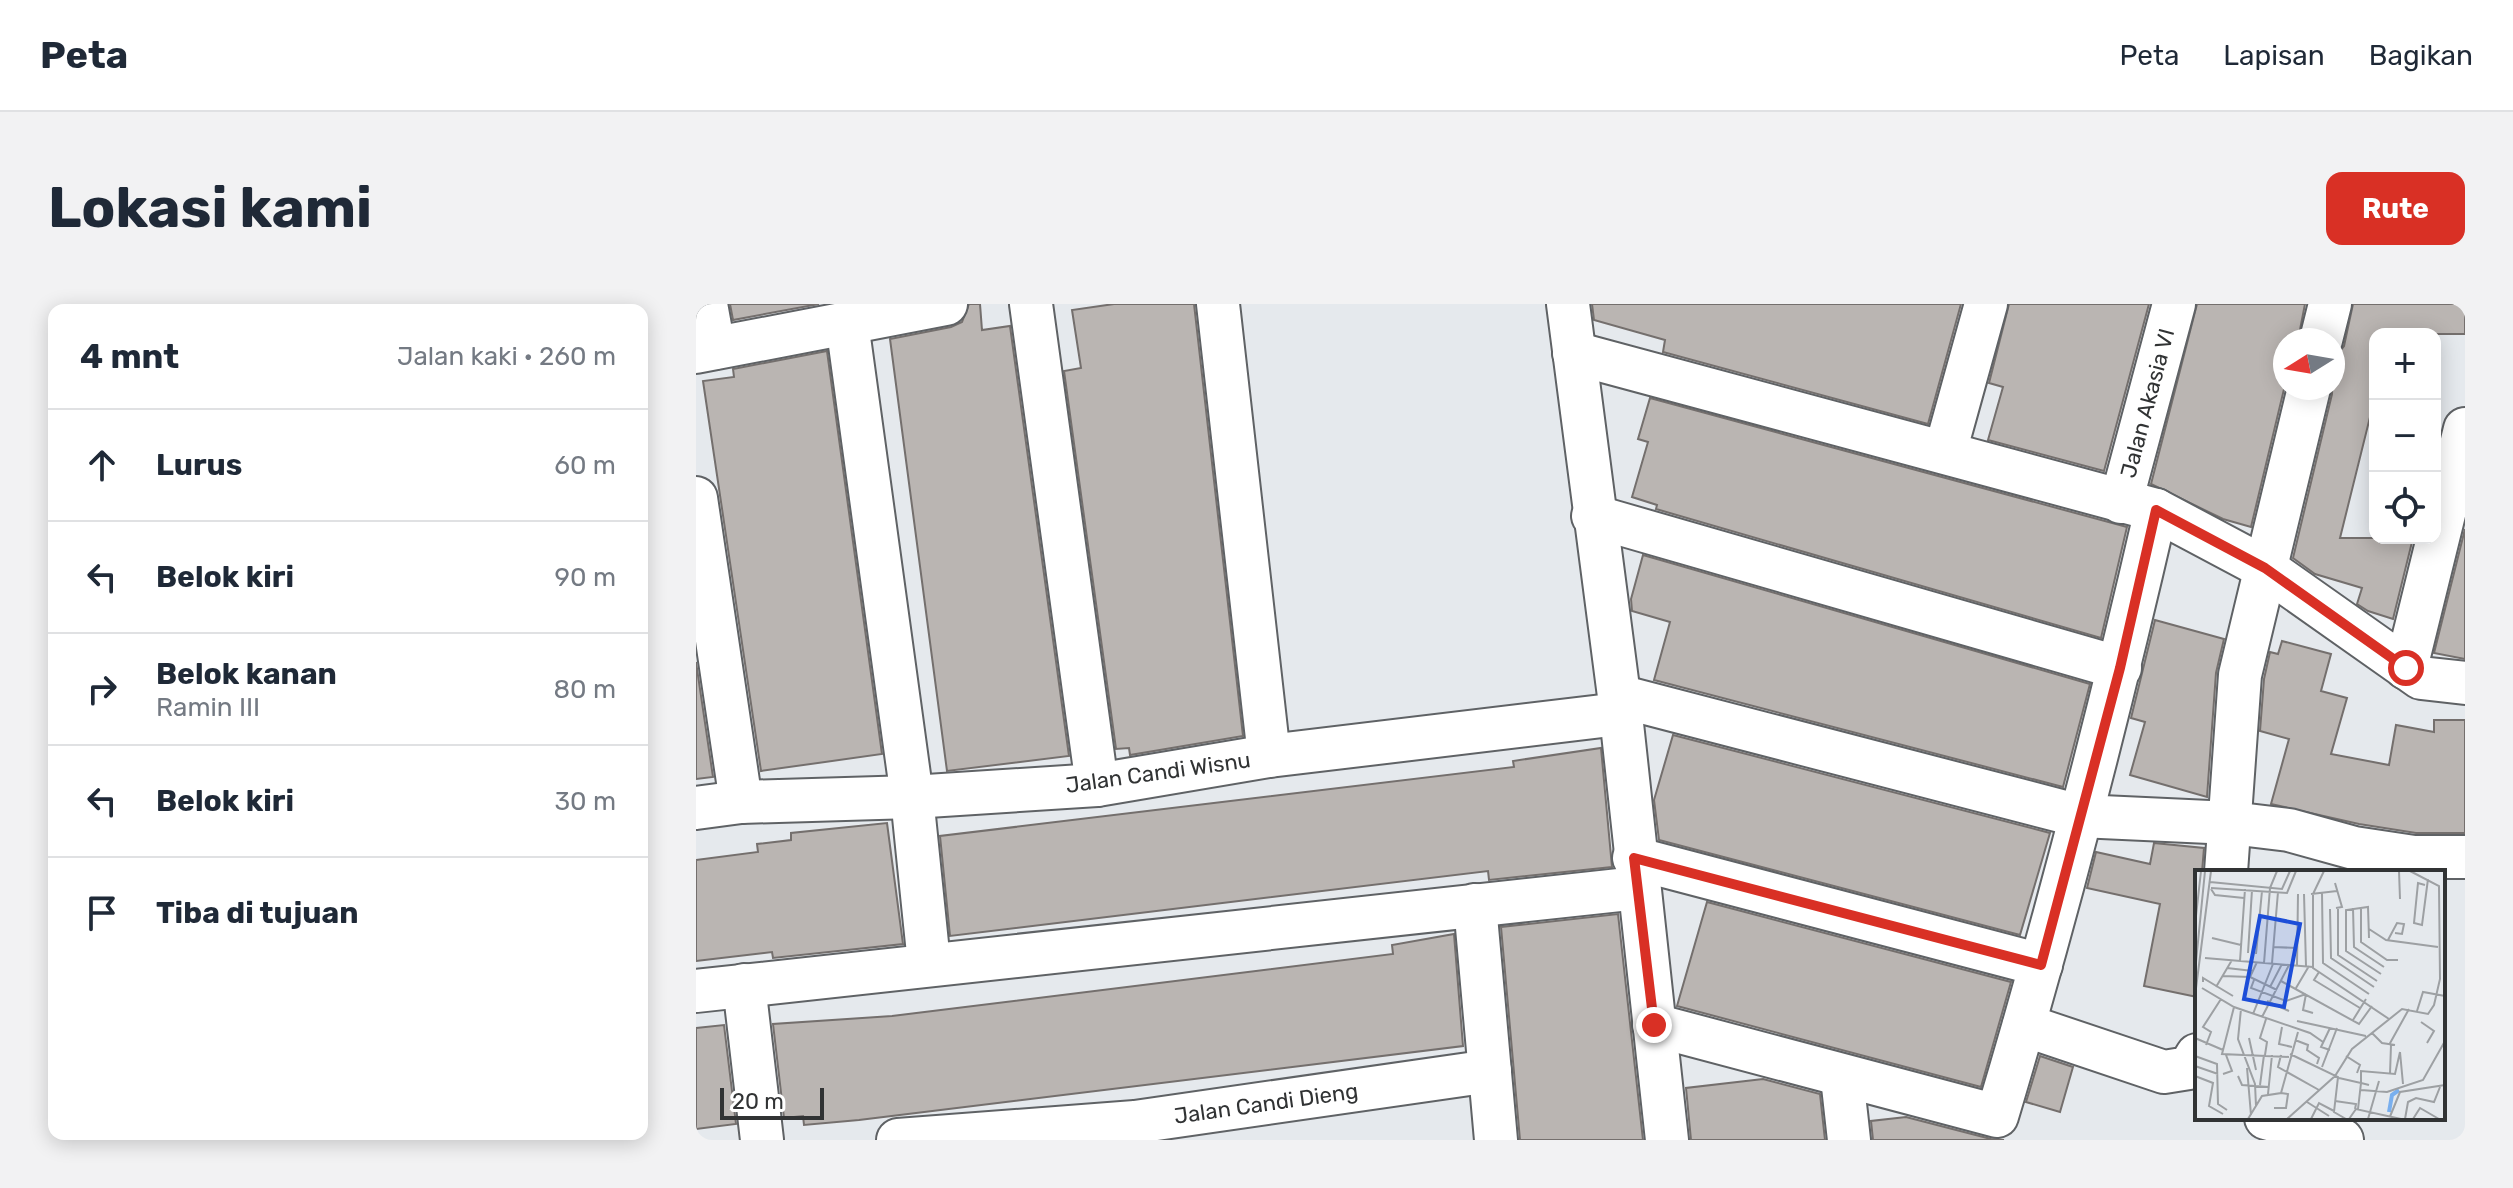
<!DOCTYPE html>
<html lang="id">
<head>
<meta charset="utf-8">
<style>
	:root { --surface:#fff; --page:#f2f2f3; --text:#1f2937; --muted:#747a83; --line:#e0e1e3; --accent:#d93025 }
	body { margin:0; font-family:Rubik,sans-serif; background:var(--page); color:var(--text) }
	.controls { position:absolute; right:24px; top:24px; display:grid; overflow:hidden; border-radius:16px; box-shadow:0 4px 20px #0003 }
	.controls button { width:72px; height:72px; display:grid; place-items:center; padding:0; border:0; border-bottom:2px solid var(--line); background:var(--surface); color:var(--text); font:40px sans-serif }
	.compass { position:absolute; left:1577px; top:24px; width:72px; height:72px; border-radius:50%; background:var(--surface); box-shadow:0 4px 20px #0003; rotate:259deg }
	.scale { position:absolute; left:24px; bottom:20px; width:104px; box-sizing:border-box; padding-left:8px; border:4px solid #313334; border-top:0; font-size:22px; line-height:28px; white-space:nowrap; color:#313334; -webkit-text-stroke:6px #fff; paint-order:stroke }
	.stop { position:absolute; width:24px; height:24px; margin:-18px; border:6px solid #d93025; border-radius:50%; background:#fff }
	.stop.end { background:#d93025; border-color:#fff; box-shadow:0 2px 8px #0008 }
	.list { margin:0; padding:0; list-style:none }
	h2 { display:flex; justify-content:space-between; align-items:center; height:104px; margin:0; padding:0 32px; font-size:34px }
	h2 small { font-size:26px; font-weight:400; color:var(--muted) }
	.list li { display:grid; grid-template-columns:52px 1fr auto; gap:24px; align-items:center; box-sizing:border-box; height:112px; padding:0 32px; border-top:2px solid var(--line) }
	.list b { display:block; font-size:30px; white-space:nowrap }
	.list p { margin:0; font-size:26px; white-space:nowrap; color:var(--muted) }
	.list em { font-size:26px; font-style:normal; color:var(--muted) }
	.icon { flex:none; width:44px; height:44px; fill:none; stroke:currentColor; stroke-width:2; stroke-linecap:round; stroke-linejoin:round }
	.map { position:relative; flex:none; width:1769px; height:836px; overflow:hidden; border-radius:16px }
	header { display:flex; align-items:center; gap:48px; box-sizing:border-box; height:112px; padding:0 40px; background:var(--surface); border-bottom:2px solid var(--line) }
	header strong { font-size:38px }
	nav { display:flex; gap:44px; margin-inline-start:auto; font-size:28px }
	.intro { display:flex; align-items:center; justify-content:space-between; box-sizing:border-box; height:192px; padding:0 48px }
	h1 { margin:0; font-size:56px }
	.button { padding:20px 36px; border-radius:16px; background:var(--accent); color:#fff; font-size:28px; font-weight:700 }
	main { display:flex; gap:48px; padding:0 48px }
	aside { flex:1; background:var(--surface); border-radius:16px; box-shadow:0 4px 20px #0003 }
	.map>svg:first-child { display:block }
</style>
</head>
<body>
<header>
<strong>Peta</strong>
<nav><a>Peta</a><a>Lapisan</a><a>Bagikan</a></nav>
</header>
<div class="intro"><h1>Lokasi kami</h1><a class="button">Rute</a></div>
<main>
<aside>
<h2>4 mnt<small>Jalan kaki · 260 m</small></h2>
<ul class="list">
<li><svg class="icon" aria-label="ahead" viewBox="0 0 24 24"><path d="M12 20V5M6 11l6-6 6 6"/></svg><div><b>Lurus</b></div><em>60 m</em></li>
<li><svg class="icon" aria-label="left" viewBox="0 0 24 24"><path d="M17 20v-9H6M10 6l-5 5 5 5"/></svg><div><b>Belok kiri</b></div><em>90 m</em></li>
<li><svg class="icon" aria-label="right" viewBox="0 0 24 24"><path d="M7 20v-9h11M14 6l5 5-5 5"/></svg><div><b>Belok kanan</b><p>Ramin III</p></div><em>80 m</em></li>
<li><svg class="icon" aria-label="left" viewBox="0 0 24 24"><path d="M17 20v-9H6M10 6l-5 5 5 5"/></svg><div><b>Belok kiri</b></div><em>30 m</em></li>
<li><svg class="icon" aria-label="arrive" viewBox="0 0 24 24"><path d="M6 21V4h12l-3 4 3 4H6"/></svg><div><b>Tiba di tujuan</b></div></li>
</ul>
</aside>
<div class="map">
<svg width="1769" height="836" viewBox="0 0 1769 836">
	<rect width="100%" height="100%" fill="#e5e9ed"/>
	<!-- building -->
	<g fill="#bab5b2" stroke="#746f6d" stroke-width="2">
		<polygon points="34,0 123,0 37,16"/>
		<polygon points="273,0 284,0 286,26 314,22 373,452 251,467 194,35 255,23 266,18"/>
		<polygon points="418,0 498,0 547,432 434,451 433,444 420,445 368,67 385,64 376,6"/>
		<polygon points="896,0 1265,0 1232,120 967,48 969,36 898,16"/>
		<polygon points="1313,0 1453,0 1408,167 1292,136 1307,83 1293,79"/>
		<polygon points="1501,0 1609,0 1602,36 1589,36 1589,81 1555,223 1527,215 1455,180"/>
		<polygon points="1657,0 1769,0 1769,30 1679,30 1679,93 1644,234 1717,234 1697,315 1672,307 1661,300 1666,284 1619,270 1597,254 1636,90 1637,56 1648,42"/>
		<polygon points="131,47 186,450 65,467 7,77 38,73 37,65"/>
		<polygon points="954,94 1431,223 1405,334 960,205 961,201 936,193 952,138 942,135"/>
		<polygon points="1769,225 1769,355 1738,349"/>
		<polygon points="947,251 1394,380 1367,483 958,376 974,318 936,307 935,295"/>
		<polygon points="1459,316 1528,335 1520,369 1511,493 1434,471 1449,418 1435,414"/>
		<polygon points="1586,337 1635,350 1625,387 1651,394 1635,450 1693,461 1700,421 1738,428 1738,416 1769,416 1769,529 1720,529 1663,520 1575,500 1593,435 1564,427 1568,375 1574,348 1582,350"/>
		<polygon points="0,358 17,473 0,475"/>
		<polygon points="977,431 1354,529 1324,631 963,536 958,496"/>
		<polygon points="905,444 916,563 793,576 792,567 254,632 244,532 818,463 817,457"/>
		<polygon points="191,519 207,640 77,654 76,648 0,657 0,556 62,548 61,540 95,536 95,529"/>
		<polygon points="1458,539 1508,544 1506,568 1501,568 1501,693 1448,682 1464,600 1391,584 1400,548 1454,560"/>
		<polygon points="1011,598 1315,678 1285,783 981,702"/>
		<polygon points="922,610 947,836 824,836 805,623"/>
		<polygon points="758,630 767,742 163,816 108,821 107,812 88,814 77,720 196,712 697,650 696,641"/>
		<polygon points="28,721 40,820 0,825 0,724"/>
		<polygon points="1344,752 1377,763 1364,808 1330,798"/>
		<polygon points="1067,775 1124,790 1129,836 995,836 990,784"/>
		<polygon points="1210,813 1295,835 1308,836 1177,836 1175,817"/>
	</g>
	<g fill="none" stroke-linecap="round" stroke-linejoin="round">
		<!-- minor casing -->
		<g stroke="#5f6265" stroke-width="46">
			<g id="minor">
				<polyline points="10,0 18,44"/>
				<polyline points="335,0 401,481"/>
				<polyline points="522,0 573,452"/>
				<polyline points="872,0 923,392 971,836"/>
				<polyline points="151,19 216,493 233,659"/>
				<polyline points="1625,36 1634,0"/>
				<polyline points="0,48 250,0"/>
				<polyline points="878,49 1460,206 1569,264 1725,374 1769,379"/>
				<polyline points="1249,148 1290,0"/>
				<polyline points="0,194 45,498"/>
				<polyline points="1425,198 1478,0"/>
				<polyline points="897,212 1424,364"/>
				<polyline points="1710,364 1769,125"/>
				<polyline points="923,392 1384,512 1535,519 1593,526 1658,544 1718,553 1769,553"/>
				<polyline points="0,504 45,498 216,493 401,481 573,452 923,410"/>
				<polyline points="938,554 1345,661"/>
				<polyline points="1530,568 1544,371 1613,84"/>
				<polyline points="779,601 800,836"/>
				<polyline points="48,681 66,836"/>
				<polyline points="0,687 942,584"/>
				<path d="M958,721L1301,812C1361,612 1413,410 1460,206"/>
				<polyline points="1328,721 1468,768 1493,764 1501,751"/>
				<polyline points="1146,773 1153,836"/>
				<polyline points="1570,814 1646,836"/>
				<polyline points="202,836 439,818 794,767"/>
			</g>
		</g>
		<!-- minor -->
		<use href="#minor" stroke="#fff" stroke-width="42"/>
	</g>
	<g fill="none" stroke-linecap="round" stroke-linejoin="round">
		<!-- route -->
		<polyline stroke="#d93025" stroke-width="10" points="958,721 938,554 1345,661 1424,364 1460,206 1569,264 1710,364"/>
	</g>
	<g text-anchor="middle" stroke-width="7" stroke-linejoin="round" paint-order="stroke">
		<!-- street labels -->
		<g font-size="22" fill="#313334" stroke="#fff">
			<text transform="translate(1451 99) rotate(-75)" y="8">Jalan Akasia VI</text>
			<text transform="translate(462 468) rotate(-8)" y="8">Jalan Candi Wisnu</text>
			<text transform="translate(570 799) rotate(-8)" y="8">Jalan Candi Dieng</text>
		</g>
	</g>
	<!-- overview -->
	<g transform="translate(1499 566)">
		<rect width="250" height="250" fill="#e5e9ed"/>
		<path fill="none" stroke="#79afee" stroke-width="4" d="M194,242L197,225L204,220"/>
		<path fill="none" stroke="#9da0a3" stroke-width="2" d="M129,1L118,24V98L194,149M177,1H211M204,1L205,29M15,12L87,19L95,1M140,13L147,37L141,38M230,15L223,13L219,53L227,55L233,9M16,18L92,23L101,1M16,19L20,25L49,28M127,23L128,93L174,124M109,24L111,96M116,24L142,21M143,38V85L182,111M158,38L159,77L189,97M166,38V72L192,90H203M135,39L136,88L179,117M0,55L6,1M174,59L191,70L243,77M17,68L46,75M174,68L173,37L151,40V81L186,104M193,70L202,53L209,54L207,64L200,63M78,77L102,78M53,83L57,20M61,84L67,21M10,88L118,97M45,91L50,19M62,92L55,107L82,120M69,93L75,18L82,1M77,93L83,22M102,95L103,24M32,98L58,101M0,102L10,1M124,102L119,110L165,138M27,106L55,107M59,110L56,118L91,131L111,124M86,111L164,154L177,136M8,112V108L38,126M21,117L37,90M75,117L87,94M7,118L39,137L115,163L128,172M101,118L114,96M111,124L108,140L118,143M0,126L16,1M72,131L94,141M39,137L27,184L94,187M46,139L43,169L60,214L61,236M222,141L228,122L250,126M58,144L78,94M67,147L94,95M158,150L171,129M102,151L171,166M226,152L239,161L232,173M87,157L84,174L97,177M135,158L126,177L135,180M177,163L187,173L200,175M0,168L28,180M54,168L61,200M100,170L113,175L112,180L124,188L122,194M11,175L16,162L8,157L26,129M194,175L214,139M205,182L208,214M95,184L143,207L139,242L151,249M70,185L72,172L65,168L71,149M86,185L83,197L124,220M0,186L22,194L23,234L32,240M151,186L165,195L162,203M0,196L23,204M127,197L142,158M52,198L56,245M28,204L37,201L31,185M195,204L196,175M0,206L18,213L14,236L28,244M43,206L47,215L74,217M144,208L166,213L163,239M65,215L69,185M174,215L166,213V201L200,204L205,182M166,220L192,222L228,210L250,171M73,224L77,185M140,231L161,234L160,239M112,232L134,246M79,238H91L93,224L86,223M53,249L67,226L86,223L103,162M92,249L140,206L157,179L207,139L233,144L239,135L245,109L244,16L215,1M116,249L124,233L139,241M154,249L161,239L206,249M173,249L184,211M194,249L205,222L250,215M210,249L213,232L221,228L239,232L245,217M218,249L225,238L244,249"/>
		<path fill="#1d4ed8" fill-opacity="0.15" stroke="#1d4ed8" stroke-width="4" d="M65,46L105,54L89,137L49,129Z"/>
		<rect width="250" height="250" fill="none" stroke="#313334" stroke-width="4"/>
	</g>
</svg>
<div class="controls">
<button>+</button>
<button>−</button>
<button><svg class="icon" aria-label="locate" viewBox="0 0 24 24"><circle cx="12" cy="12" r="6"/><path d="M12 2v4M12 18v4M2 12h4M18 12h4"/></svg></button>
</div>
<svg class="compass" viewBox="-18 -18 36 36"><path d="M0-13l5 13h-10z" fill="#e53935"/><path d="M0 13l5-13h-10z" fill="#747a83"/></svg>
<div class="scale">20 m</div>
<div class="stop" style="left:1710px;top:364px"></div>
<div class="stop end" style="left:958px;top:721px"></div>
</div>
</main>
</body>
</html>
